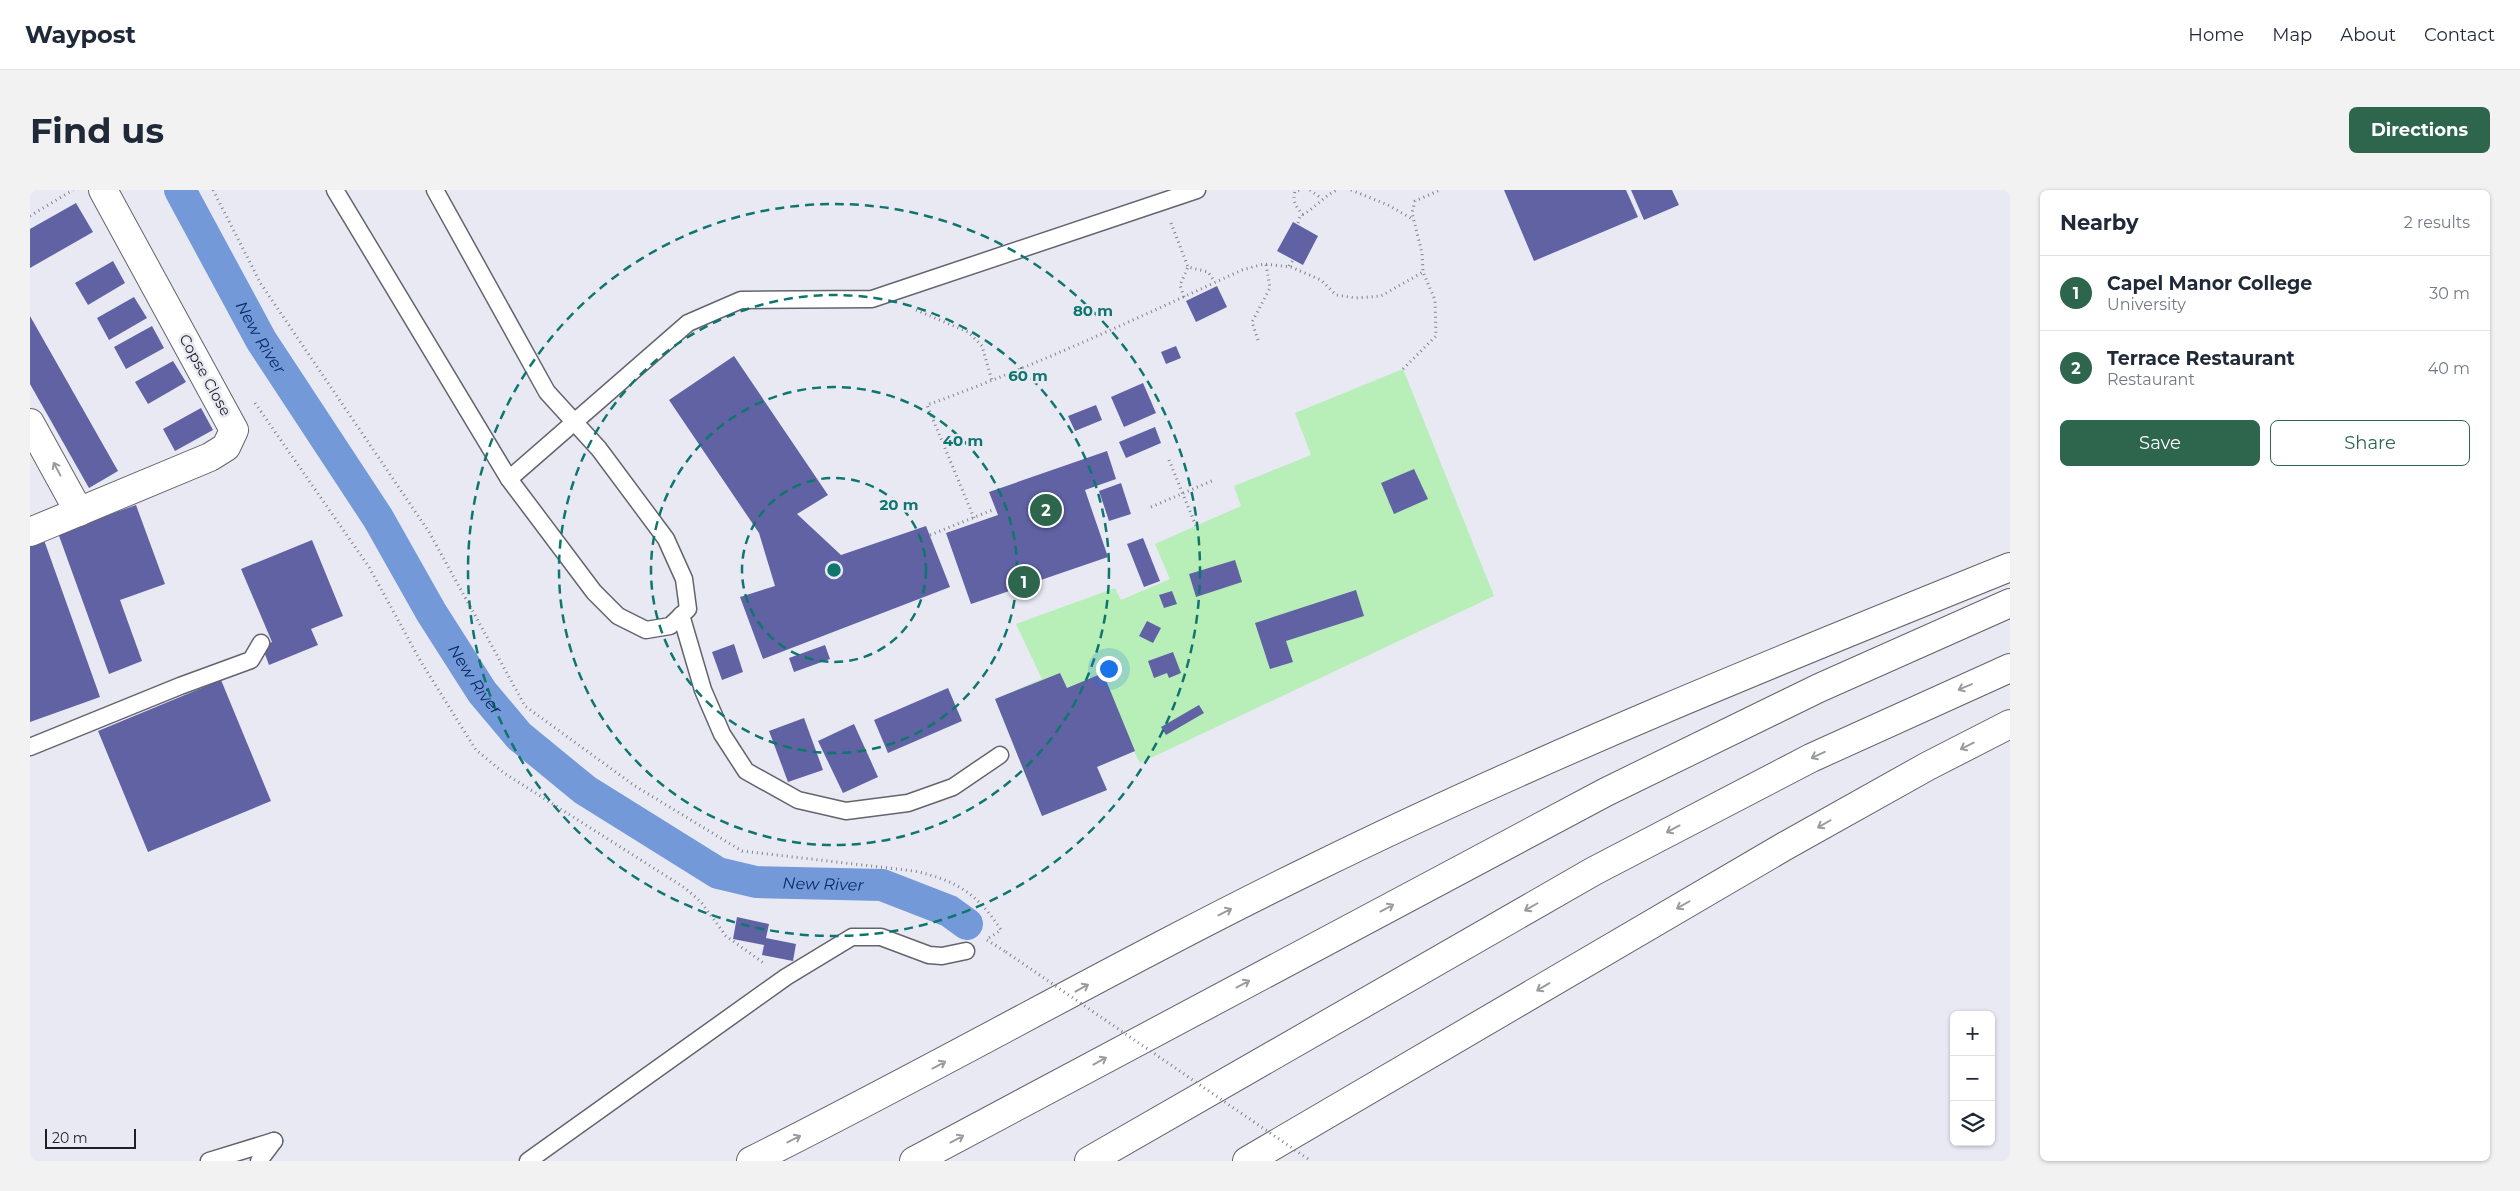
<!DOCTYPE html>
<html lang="en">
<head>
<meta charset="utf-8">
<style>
	:root { --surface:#fff; --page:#f2f2f3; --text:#1f2937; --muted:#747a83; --line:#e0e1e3; --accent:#2e654d }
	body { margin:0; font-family:Montserrat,sans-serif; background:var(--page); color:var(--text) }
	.controls { position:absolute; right:15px; bottom:15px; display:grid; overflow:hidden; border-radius:8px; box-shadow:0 1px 4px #0004 }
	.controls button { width:45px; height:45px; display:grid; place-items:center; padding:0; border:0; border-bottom:1px solid var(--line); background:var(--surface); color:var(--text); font:25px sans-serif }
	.scale { position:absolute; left:15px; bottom:12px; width:91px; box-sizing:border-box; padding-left:5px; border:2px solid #1f2023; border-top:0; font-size:14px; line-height:18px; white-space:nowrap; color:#1f2023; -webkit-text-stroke:4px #e8e9f3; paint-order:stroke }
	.you { position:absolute; left:1078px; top:478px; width:18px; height:18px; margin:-12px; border:4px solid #fff; border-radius:50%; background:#1a73e8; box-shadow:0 0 0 8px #1a73e833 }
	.badge { display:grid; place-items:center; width:32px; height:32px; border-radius:50%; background:var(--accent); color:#fff; font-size:16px; font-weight:700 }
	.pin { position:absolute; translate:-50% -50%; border:2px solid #fff; box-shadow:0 1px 5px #0006 }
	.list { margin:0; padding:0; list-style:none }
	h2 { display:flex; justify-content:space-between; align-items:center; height:65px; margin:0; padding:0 20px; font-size:21px }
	h2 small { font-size:16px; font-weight:400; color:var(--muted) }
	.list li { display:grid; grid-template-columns:32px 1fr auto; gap:15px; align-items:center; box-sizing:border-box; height:75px; padding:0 20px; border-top:1px solid var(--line) }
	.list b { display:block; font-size:19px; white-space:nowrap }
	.list p { margin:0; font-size:16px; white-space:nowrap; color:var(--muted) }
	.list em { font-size:16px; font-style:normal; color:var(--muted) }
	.actions { display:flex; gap:10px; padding:15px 20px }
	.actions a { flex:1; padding:11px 0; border:1px solid var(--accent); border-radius:8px; text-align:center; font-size:18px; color:var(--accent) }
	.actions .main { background:var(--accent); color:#fff }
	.icon { flex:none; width:28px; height:28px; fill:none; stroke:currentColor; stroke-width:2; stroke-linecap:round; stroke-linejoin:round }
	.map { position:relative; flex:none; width:1980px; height:971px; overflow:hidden; border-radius:8px }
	header { display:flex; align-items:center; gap:30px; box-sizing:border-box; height:70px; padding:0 25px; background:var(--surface); border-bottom:1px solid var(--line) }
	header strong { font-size:24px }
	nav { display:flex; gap:28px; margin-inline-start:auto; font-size:18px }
	.intro { display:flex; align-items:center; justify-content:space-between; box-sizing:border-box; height:120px; padding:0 30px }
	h1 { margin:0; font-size:35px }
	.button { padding:12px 22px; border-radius:8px; background:var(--accent); color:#fff; font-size:18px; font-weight:700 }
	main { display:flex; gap:30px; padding:0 30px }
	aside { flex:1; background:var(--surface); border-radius:8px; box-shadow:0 1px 4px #0004 }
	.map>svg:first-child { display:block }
</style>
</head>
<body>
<header>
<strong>Waypost</strong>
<nav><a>Home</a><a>Map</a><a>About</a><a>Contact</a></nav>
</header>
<div class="intro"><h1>Find us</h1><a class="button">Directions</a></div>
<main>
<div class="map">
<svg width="1980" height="971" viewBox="0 0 1980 971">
	<rect width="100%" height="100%" fill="#e8e9f3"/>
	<!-- green -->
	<polygon fill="#b8eeb8" points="1373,179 1464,406 1110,573 1104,561 1067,577 1077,600 1012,626 965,509 1012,489 986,434 1085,398 1091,410 1140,389 1125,354 1211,316 1204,296 1281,265 1265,223"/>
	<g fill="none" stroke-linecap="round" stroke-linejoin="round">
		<!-- canal -->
		<path stroke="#7399d8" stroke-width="32" id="s1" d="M150,0L231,150L348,328L401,422L452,502L489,546L555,600L688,683L726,692L852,695L919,721L937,734"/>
	</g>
	<!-- building -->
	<g fill="#6162a4">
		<polygon points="1474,0 1596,0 1608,27 1504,71"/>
		<polygon points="1601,0 1642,0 1649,15 1614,30"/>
		<polygon points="46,13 63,42 0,78 0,39"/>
		<polygon points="1263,32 1288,46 1273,75 1247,61"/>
		<polygon points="83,71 95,93 58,115 45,93"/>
		<polygon points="1187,96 1197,117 1166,132 1156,111"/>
		<polygon points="104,107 117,128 79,150 67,128"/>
		<polygon points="0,126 88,281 59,298 0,194"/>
		<polygon points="122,136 134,158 96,179 84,157"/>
		<polygon points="1146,156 1151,168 1136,174 1131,162"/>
		<polygon points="704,166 798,305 767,324 811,365 896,336 920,397 733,469 710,407 745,396 729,343 639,210"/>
		<polygon points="143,171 156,192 118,214 105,192"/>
		<polygon points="1113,193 1126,223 1094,237 1081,207"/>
		<polygon points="1066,215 1072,230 1045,241 1038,226"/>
		<polygon points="171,218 183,240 145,261 133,239"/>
		<polygon points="1125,237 1131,253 1096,268 1089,252"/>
		<polygon points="1077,261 1086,289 1055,300 1078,367 941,414 916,343 968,325 959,302"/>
		<polygon points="1384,279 1398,309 1364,324 1351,293"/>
		<polygon points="1091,293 1101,324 1079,331 1069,301"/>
		<polygon points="106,315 135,394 90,410 112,471 79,484 28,343"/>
		<polygon points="1113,348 1130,391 1114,397 1097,354"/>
		<polygon points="14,350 70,507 0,532 0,355"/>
		<polygon points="282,350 313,426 281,439 288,455 239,475 232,456 242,452 211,379"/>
		<polygon points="1205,370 1212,392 1166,407 1159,384"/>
		<polygon points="1326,400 1334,426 1256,451 1263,472 1240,479 1225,433"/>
		<polygon points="1142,401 1147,414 1134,418 1129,405"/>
		<polygon points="1117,431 1131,438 1123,453 1109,446"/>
		<polygon points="704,454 713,482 692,490 682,462"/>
		<polygon points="795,455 800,469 764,482 759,468"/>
		<polygon points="1143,462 1151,483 1139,488 1137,483 1124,488 1118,471"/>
		<polygon points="1030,483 1037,498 1073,483 1105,561 1067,577 1077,600 1012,626 965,509"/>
		<polygon points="191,490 241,611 118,662 68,541"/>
		<polygon points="918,498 932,531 858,563 844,530"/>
		<polygon points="1169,515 1174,523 1136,545 1131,537"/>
		<polygon points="774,528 793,580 758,592 739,541"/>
		<polygon points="824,534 848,587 813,603 788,551"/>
		<polygon points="707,727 739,734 736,748 766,754 763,771 732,765 734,755 703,749"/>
	</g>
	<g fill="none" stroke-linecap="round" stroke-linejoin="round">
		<!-- service casing -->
		<g stroke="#63646c" stroke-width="19">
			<g id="service">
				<polyline points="305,0 479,289 564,402 588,426 616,440 640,436 658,419 654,389 636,349 569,259 517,202 405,0"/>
				<polyline points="479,289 658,133 711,110 842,109 1167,0"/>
				<polyline points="651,425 673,500 692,544 716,581 768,610 816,621 878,613 923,597 970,565"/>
				<polyline points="0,557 150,496 221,470 231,453"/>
				<polyline points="179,971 244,951"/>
				<polyline points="229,971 244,951"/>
				<polyline points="498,971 756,787 822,747 851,747 899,765 912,766 936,761"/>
			</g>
		</g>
		<!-- minor casing -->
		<g stroke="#63646c" stroke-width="30">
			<g id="minor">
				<polyline points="0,233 49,322"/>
				<polyline points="0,342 180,267 196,257 204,240 73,0"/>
			</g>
		</g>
		<!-- motorway casing -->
		<g stroke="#63646c" stroke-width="30">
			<g id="motorway">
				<path d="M721,971C911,876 1095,770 1286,677C1512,566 1747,471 1980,377"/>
				<polyline points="884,971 1576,602 1789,498 1980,413"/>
				<polyline points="1059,971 1564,681 1781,568 1980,478"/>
				<polyline points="1217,971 1755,656 1898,576 1980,534"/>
			</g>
		</g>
		<!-- path -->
		<g stroke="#82838a" stroke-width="3" stroke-dasharray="1 4" stroke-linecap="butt">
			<path d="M183,0L231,94L399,342L495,516L605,596L712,661L884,681C926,690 948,704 971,740L957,749"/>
			<path d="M1269,0L1265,1C1262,12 1266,16 1273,25"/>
			<polyline points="1280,0 1291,8"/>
			<polyline points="1321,0 1358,15 1384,30"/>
			<polyline points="0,26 43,0"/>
			<polyline points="1141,33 1158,77"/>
			<path d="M1268,33L1270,26C1285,19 1292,7 1307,0"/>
			<polyline points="1259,76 1263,70"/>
			<polyline points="1154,107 1150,95 1158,77 1178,82 1185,92"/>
			<polyline points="886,120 938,142 952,156 962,191"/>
			<polyline points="1228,150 1222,132 1240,98 1236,74"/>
			<polyline points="1373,179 1406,146 1405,110 1393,82 1392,63 1382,23 1385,11 1410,0"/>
			<polyline points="225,213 339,377 391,472 446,560 474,583 655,698 671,712 696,746 735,774"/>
			<polyline points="1139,270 1166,336"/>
			<polyline points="1121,317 1184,290"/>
			<path d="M944,328L897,215C1005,176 1108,128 1212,80L1234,74L1261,77L1291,90L1306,105L1326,108L1351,106L1393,82"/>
			<polyline points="900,345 965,319"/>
			<polyline points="957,750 976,762"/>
		</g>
		<!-- service -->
		<use href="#service" stroke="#fff" stroke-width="16"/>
		<!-- minor -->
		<use href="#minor" stroke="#fff" stroke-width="28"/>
		<!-- motorway -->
		<use href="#motorway" stroke="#fff" stroke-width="28"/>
		<!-- path-bridge -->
		<polyline stroke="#82838a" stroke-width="3" stroke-dasharray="1 4" stroke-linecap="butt" points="976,762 1281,971"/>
	</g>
	<!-- one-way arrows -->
	<defs><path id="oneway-shaft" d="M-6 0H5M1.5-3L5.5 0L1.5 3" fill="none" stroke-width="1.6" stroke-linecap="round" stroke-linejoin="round" transform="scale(1.25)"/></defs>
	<g stroke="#9a9b9c">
		<use href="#oneway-shaft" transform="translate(27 279) rotate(-118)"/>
		<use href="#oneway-shaft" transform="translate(1935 497) rotate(157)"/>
		<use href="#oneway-shaft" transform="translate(1937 556) rotate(153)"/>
		<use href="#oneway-shaft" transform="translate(1788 565) rotate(155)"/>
		<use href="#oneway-shaft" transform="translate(1794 634) rotate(150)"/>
		<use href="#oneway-shaft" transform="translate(1643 639) rotate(152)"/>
		<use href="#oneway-shaft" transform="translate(1653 715) rotate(150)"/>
		<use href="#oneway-shaft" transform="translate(1501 717) rotate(150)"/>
		<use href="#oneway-shaft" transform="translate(1357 718) rotate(-28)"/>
		<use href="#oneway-shaft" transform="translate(1195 722) rotate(-27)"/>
		<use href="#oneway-shaft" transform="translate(1213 794) rotate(-28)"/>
		<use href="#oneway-shaft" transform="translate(1513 797) rotate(149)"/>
		<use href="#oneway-shaft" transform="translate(1052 798) rotate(-29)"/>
		<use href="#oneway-shaft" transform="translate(1070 871) rotate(-29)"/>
		<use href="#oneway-shaft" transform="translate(909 875) rotate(-28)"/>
		<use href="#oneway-shaft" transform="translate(764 949) rotate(-27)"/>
		<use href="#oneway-shaft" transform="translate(927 949) rotate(-28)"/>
	</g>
	<!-- distance rings -->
	<g fill="none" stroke="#0f766e" stroke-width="2.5" stroke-dasharray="9 6">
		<circle cx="804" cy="380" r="92"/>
		<circle cx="804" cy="380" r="183"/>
		<circle cx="804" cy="380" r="275"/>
		<circle cx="804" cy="380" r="366"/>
	</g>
	<g text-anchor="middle" stroke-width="5" stroke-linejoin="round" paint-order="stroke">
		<!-- street labels -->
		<g font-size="15" fill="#1f2023" stroke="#e8e9f3">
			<text transform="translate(175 185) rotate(61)" y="5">Copse Close</text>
		</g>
		<!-- water labels -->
		<g font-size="16" font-style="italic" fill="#072a61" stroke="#e8e9f3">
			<text dy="6" stroke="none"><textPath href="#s1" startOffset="168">New River</textPath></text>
			<text dy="6" stroke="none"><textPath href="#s1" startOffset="572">New River</textPath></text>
			<text dy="6" stroke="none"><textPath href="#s1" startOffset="992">New River</textPath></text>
		</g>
	</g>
	<circle cx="804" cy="380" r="8" fill="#0f766e" stroke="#e8e9f3" stroke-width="2.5"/>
	<g font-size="15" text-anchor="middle" font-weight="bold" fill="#0f766e" stroke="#e8e9f3" stroke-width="5" stroke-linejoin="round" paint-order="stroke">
		<text x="1063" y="126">80 m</text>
		<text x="998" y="191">60 m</text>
		<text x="933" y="256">40 m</text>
		<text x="869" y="320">20 m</text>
	</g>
</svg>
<div class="controls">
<button>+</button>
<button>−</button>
<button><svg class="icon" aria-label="layers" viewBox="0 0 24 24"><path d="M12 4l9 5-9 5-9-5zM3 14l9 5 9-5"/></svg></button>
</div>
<div class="scale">20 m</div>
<div class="you"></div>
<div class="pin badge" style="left:994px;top:392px">1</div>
<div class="pin badge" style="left:1016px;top:320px">2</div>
</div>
<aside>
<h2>Nearby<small>2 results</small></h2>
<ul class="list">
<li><span class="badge">1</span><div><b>Capel Manor College</b><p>University</p></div><em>30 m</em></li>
<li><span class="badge">2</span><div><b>Terrace Restaurant</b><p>Restaurant</p></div><em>40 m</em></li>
</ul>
<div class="actions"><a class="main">Save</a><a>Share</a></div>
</aside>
</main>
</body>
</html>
